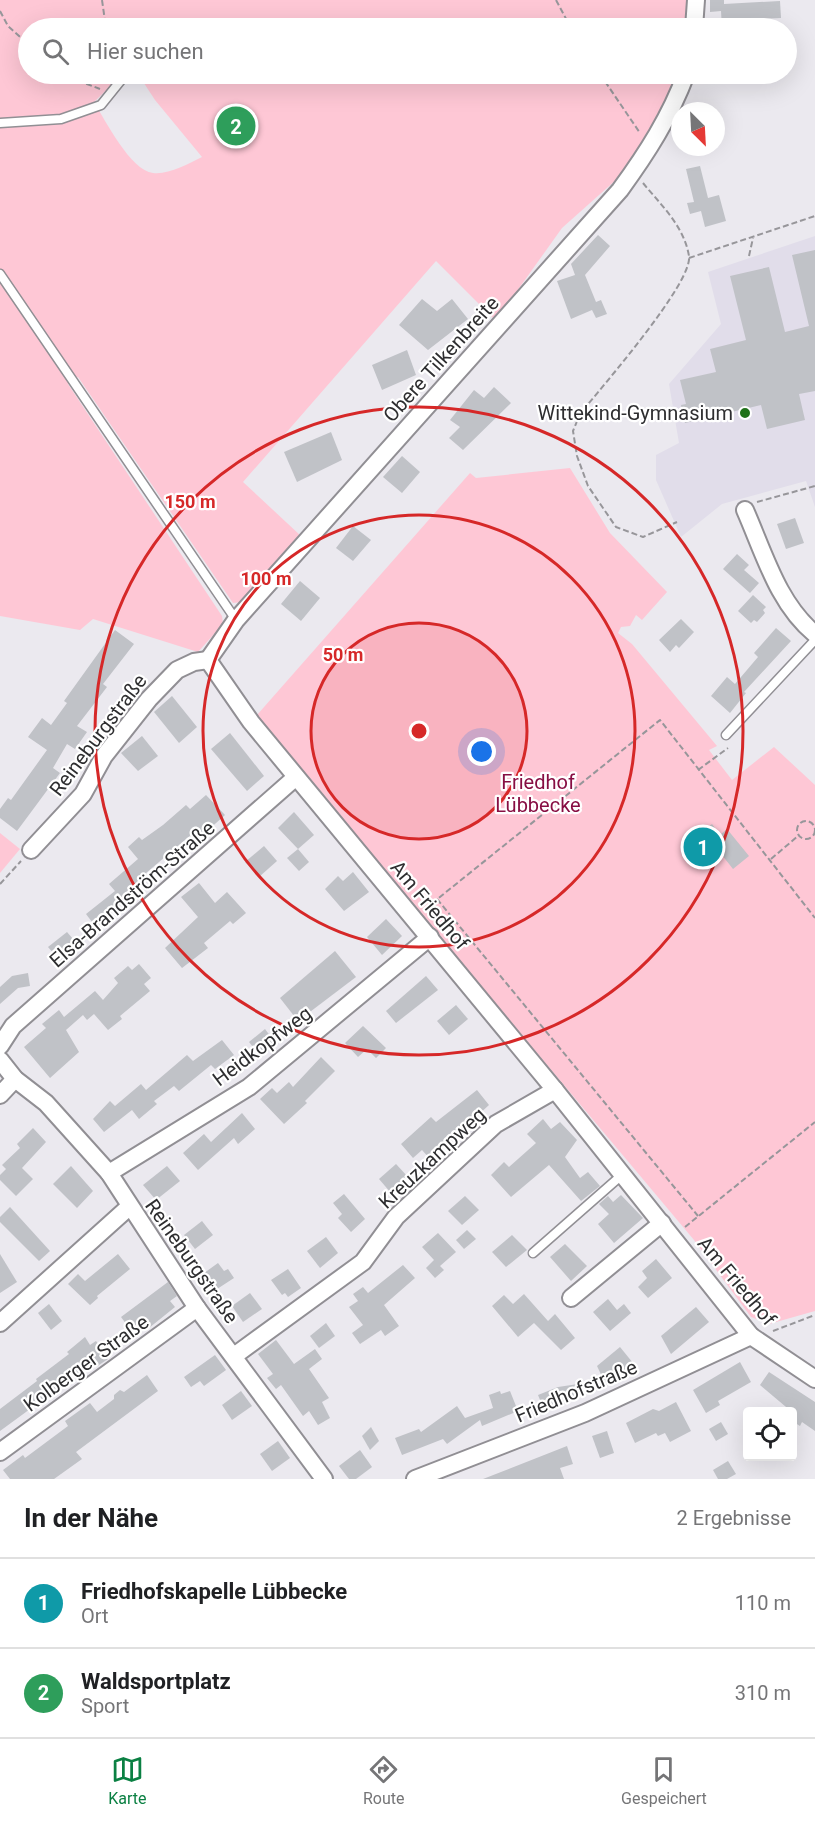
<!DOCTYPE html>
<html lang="de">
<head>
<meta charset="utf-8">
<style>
	:root { --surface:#fff; --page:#f6f6f6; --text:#202124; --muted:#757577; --line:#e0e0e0; --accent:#0b8043 }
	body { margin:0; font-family:Roboto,sans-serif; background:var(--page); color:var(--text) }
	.controls { position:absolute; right:18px; bottom:18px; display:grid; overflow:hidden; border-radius:6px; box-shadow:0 6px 24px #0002 }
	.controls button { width:54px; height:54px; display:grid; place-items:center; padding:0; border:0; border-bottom:2px solid var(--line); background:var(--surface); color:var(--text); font:30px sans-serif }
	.compass { position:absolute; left:671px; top:102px; width:54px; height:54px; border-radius:50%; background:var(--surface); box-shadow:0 6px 24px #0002; rotate:156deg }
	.you { position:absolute; left:482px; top:752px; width:21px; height:21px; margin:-15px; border:4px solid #fff; border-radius:50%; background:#1a73e8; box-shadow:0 0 0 9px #1a73e833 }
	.badge { display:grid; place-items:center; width:39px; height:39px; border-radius:50%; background:var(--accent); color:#fff; font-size:20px; font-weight:700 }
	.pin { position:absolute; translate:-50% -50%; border:3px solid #fff; box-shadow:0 2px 6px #0006 }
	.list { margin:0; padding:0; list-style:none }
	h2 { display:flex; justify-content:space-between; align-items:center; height:78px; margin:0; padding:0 24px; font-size:26px }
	h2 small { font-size:20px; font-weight:400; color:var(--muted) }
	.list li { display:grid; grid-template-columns:39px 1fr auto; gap:18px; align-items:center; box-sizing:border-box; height:90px; padding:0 24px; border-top:2px solid var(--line) }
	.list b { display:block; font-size:22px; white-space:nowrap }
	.list p { margin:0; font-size:20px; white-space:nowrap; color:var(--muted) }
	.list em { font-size:20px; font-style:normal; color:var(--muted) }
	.icon { flex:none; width:33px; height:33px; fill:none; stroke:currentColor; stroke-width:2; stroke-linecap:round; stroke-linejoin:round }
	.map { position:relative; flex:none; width:815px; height:1479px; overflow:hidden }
	.search { position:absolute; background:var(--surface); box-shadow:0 6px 24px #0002; left:18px; right:18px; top:18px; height:66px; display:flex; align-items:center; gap:15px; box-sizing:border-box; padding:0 21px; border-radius:33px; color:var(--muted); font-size:22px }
	.sheet { height:258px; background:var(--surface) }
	nav { display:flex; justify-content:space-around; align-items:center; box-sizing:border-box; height:84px; border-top:2px solid var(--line); background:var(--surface); font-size:16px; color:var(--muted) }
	nav a { display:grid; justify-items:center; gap:3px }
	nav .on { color:var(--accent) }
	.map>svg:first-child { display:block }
</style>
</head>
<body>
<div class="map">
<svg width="815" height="1479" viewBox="0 0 815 1479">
	<rect width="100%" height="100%" fill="#ebe9ef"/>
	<!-- built -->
	<polygon fill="#e1ddea" points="815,236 815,507 806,481 722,504 681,537 656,480 656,455 679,443 669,384 721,324 708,272"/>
	<!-- green -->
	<g fill="#fec7d5">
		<path d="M0,0H690L688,28H28V74H123L94,102C105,120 131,171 153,173C168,175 188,164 202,157L155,100L138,74H680L673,96L617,179L562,228L517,291L493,318L436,261L243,482L301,536L242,602L233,603L78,377L68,384L222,616L223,624L198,652L93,619L80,630L0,616Z"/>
		<polygon points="570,468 610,533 667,592 642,620 636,615 630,626 621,627 618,633 632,644 717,746 709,750 732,780 774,747 815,785 815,1311 769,1324 751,1317 694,1240 406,897 257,715 470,473 476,478"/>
		<polygon points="0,833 20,849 0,873"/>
	</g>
	<!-- building -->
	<g fill="#c0c2c7">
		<polygon points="710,0 724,0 724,4 780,1 781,18 755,19 755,28 722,28 721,11 710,12"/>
		<polygon points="700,166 708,198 719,195 726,221 705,227 701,211 690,214 687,203 694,202 686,169"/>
		<polygon points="598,235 610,246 585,275 596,302 601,300 607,314 596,318 592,310 571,319 557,281 575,275 571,264"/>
		<polygon points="815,250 815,391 799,394 805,420 767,429 761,405 685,423 681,405 686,404 680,380 716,372 710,349 746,340 730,276 769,267 785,332 809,326 792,255"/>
		<polygon points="422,299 437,311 452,299 468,319 428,350 399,325"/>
		<polygon points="407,350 416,375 382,390 372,365"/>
		<polygon points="494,387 511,403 463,450 449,438 460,427 450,420 474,390 484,398"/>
		<polygon points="331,432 342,460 297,482 284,452"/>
		<polygon points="402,456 420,472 402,493 383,477"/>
		<polygon points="795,518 804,543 786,549 777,524"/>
		<polygon points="353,526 371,540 353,561 336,548"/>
		<polygon points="737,554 749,565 744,570 759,583 750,593 723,569"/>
		<polygon points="300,581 320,598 301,621 281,604"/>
		<polygon points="753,595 766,607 763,610 765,613 757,622 754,620 751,623 738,611"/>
		<polygon points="681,619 694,632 679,648 676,645 670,652 659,640"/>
		<polygon points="776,628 791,641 744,692 746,693 730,713 711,696 727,677 735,684 758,657 754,653"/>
		<polygon points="115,630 134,644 103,684 107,687 77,726 87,732 75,749 67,744 53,768 60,773 17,831 0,818 0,809 8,798 11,800 47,750 28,737 42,718 51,725 67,703 64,701"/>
		<polygon points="172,696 197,727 179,743 154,712"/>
		<polygon points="230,733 264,776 247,791 211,749"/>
		<polygon points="142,736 158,756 138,771 121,753"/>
		<polygon points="206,795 225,815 197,840 192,834 139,879 143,884 112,913 116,917 98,930 86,914 115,891 109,884 138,859 128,847 139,837 142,840 163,825 186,805 190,809"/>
		<polygon points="294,812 314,835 298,849 278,828"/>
		<polygon points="712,824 720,835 727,829 749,856 733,869 718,850 698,867 683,847"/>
		<polygon points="264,846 277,861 259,877 245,862"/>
		<polygon points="298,849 309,862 299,871 287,858"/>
		<polygon points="353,872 369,892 344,911 325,889 338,876 343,881"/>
		<polygon points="199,883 215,903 227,892 246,913 233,924 230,921 204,943 208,948 182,968 165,948 198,917 181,897"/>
		<polygon points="386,919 402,936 382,955 367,937"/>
		<polygon points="67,932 79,946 60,961 48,947"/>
		<polygon points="335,951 356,977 298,1021 280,998"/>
		<polygon points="139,964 151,978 144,984 150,991 120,1016 122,1019 108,1030 94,1014 87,1020 83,1015 66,1030 79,1052 50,1078 24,1047 46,1028 42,1024 59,1010 64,1017 95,991 103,1000 118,983 114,978 128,966 132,970"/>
		<polygon points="28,973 30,986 18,988 0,1004 0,987 12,976"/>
		<polygon points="426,976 438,990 396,1023 386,1011"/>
		<polygon points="456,1005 468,1019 449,1035 437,1021"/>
		<polygon points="363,1026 386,1048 376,1058 367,1049 358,1057 345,1043"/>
		<polygon points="265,1029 277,1045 261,1057 249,1042"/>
		<polygon points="222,1040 234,1055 215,1069 211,1065 179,1091 174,1086 154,1101 157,1104 139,1119 132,1110 104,1132 93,1119 110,1101 115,1106 141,1084 146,1090 187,1055 193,1061"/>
		<polygon points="321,1057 335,1071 305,1101 307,1103 284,1124 260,1099 272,1088 277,1093 289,1082 293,1087"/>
		<polygon points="477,1090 489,1105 430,1159 422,1150 413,1158 401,1144 431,1117 436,1122"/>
		<polygon points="242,1113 255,1129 238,1144 234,1138 198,1170 183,1153 204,1134 211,1142"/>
		<polygon points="543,1119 551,1129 560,1122 577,1140 565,1157 580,1178 588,1172 600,1186 581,1201 549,1165 511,1197 491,1175 504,1162 509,1167 536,1143 527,1134"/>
		<polygon points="33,1128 46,1142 22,1168 33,1179 16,1196 0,1180 0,1175 6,1169 2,1165 20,1148 17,1144"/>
		<polygon points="396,1164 408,1177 391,1193 379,1179"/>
		<polygon points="71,1166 93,1191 77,1208 53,1184"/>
		<polygon points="167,1166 180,1181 156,1200 143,1185"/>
		<polygon points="344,1194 365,1219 351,1232 338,1218 342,1214 333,1203"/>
		<polygon points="621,1195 643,1218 614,1243 598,1224 609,1214 599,1204 608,1196 613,1202"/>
		<polygon points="465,1196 479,1210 462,1225 448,1211"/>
		<polygon points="10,1207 50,1251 39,1261 0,1222 0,1217"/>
		<polygon points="202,1221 213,1235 195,1249 184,1235"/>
		<polygon points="467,1230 476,1239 464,1249 456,1240"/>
		<polygon points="438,1233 456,1252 440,1266 444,1270 435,1278 426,1268 434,1260 422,1247"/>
		<polygon points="512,1235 527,1250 506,1267 492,1252"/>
		<polygon points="326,1237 338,1253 320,1268 307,1251"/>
		<polygon points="565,1244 587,1266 571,1281 550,1257"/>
		<polygon points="0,1254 17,1282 0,1293"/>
		<polygon points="118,1254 130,1269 97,1296 98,1298 90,1305 68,1284 78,1274 85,1281"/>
		<polygon points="656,1259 672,1278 648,1298 638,1287 647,1278 642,1271"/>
		<polygon points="218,1263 224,1271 228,1269 234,1278 214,1291 200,1276"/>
		<polygon points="403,1265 415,1278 384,1305 399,1326 385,1336 381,1330 360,1344 352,1333 363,1325 349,1307 358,1301 353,1294 363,1287 368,1293"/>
		<polygon points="288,1269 301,1288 288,1297 285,1293 282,1295 271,1280"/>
		<polygon points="168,1282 177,1296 170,1301 175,1307 149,1328 143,1330 138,1323 130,1329 121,1317"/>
		<polygon points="250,1293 262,1309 243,1322 232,1306"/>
		<polygon points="524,1294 548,1321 555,1314 575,1338 561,1350 534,1323 518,1337 492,1306 504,1295 513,1304"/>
		<polygon points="608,1299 617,1310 624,1304 631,1313 610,1331 593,1312"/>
		<polygon points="49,1304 62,1321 51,1330 38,1313"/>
		<polygon points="696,1307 709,1322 671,1354 661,1336"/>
		<polygon points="326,1323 335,1336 319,1348 310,1336"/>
		<polygon points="85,1337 90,1345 96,1341 108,1359 96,1367 93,1363 0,1431 0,1409 37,1381 36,1379 69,1354 67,1352"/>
		<polygon points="276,1340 294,1364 315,1349 322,1359 309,1369 329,1398 322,1402 330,1418 318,1425 309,1411 303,1416 281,1385 276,1389 267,1378 273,1374 258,1354"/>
		<polygon points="620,1347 633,1363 606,1385 597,1366"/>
		<polygon points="215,1355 226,1370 204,1386 200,1381 191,1387 184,1377"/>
		<polygon points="740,1362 751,1382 718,1401 720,1405 706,1413 693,1390"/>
		<polygon points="769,1372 815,1402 815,1431 802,1422 800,1426 792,1421 792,1412 760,1385"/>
		<polygon points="147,1375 158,1391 76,1452 82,1459 54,1479 10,1479 3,1470 23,1455 25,1458 68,1426 65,1421 90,1403 97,1412 114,1399 114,1395 120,1390 124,1392"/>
		<polygon points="578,1384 579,1398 564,1402 565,1404 545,1412 538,1395 558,1387"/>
		<polygon points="241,1391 252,1406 232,1420 222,1405"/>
		<polygon points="500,1391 501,1394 510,1391 518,1411 482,1426 480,1420 447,1444 443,1439 402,1455 395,1438 419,1429 421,1432 457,1406 465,1418 493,1408 489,1395"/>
		<polygon points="676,1402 691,1431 670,1442 665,1433 658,1436 656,1433 635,1443 626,1423 653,1409 659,1411"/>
		<polygon points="721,1422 728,1434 716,1441 709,1429"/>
		<polygon points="371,1427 379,1441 370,1450 362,1436"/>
		<polygon points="607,1431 614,1453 600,1458 592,1436"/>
		<polygon points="278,1441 290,1458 272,1471 260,1454"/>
		<polygon points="567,1446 573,1464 560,1468 564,1479 483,1479"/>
		<polygon points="360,1450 372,1467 356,1479 349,1479 339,1466"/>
		<polygon points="728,1461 736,1474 727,1479 718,1479 713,1470"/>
	</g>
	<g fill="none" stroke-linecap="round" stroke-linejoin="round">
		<!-- service casing -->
		<g stroke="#918f94" stroke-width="11">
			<g id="service">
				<polyline points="0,123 61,119 101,105 126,74"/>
				<polyline points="0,274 236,620"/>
				<polyline points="726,735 815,640"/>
				<polyline points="533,1253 623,1174"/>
			</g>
		</g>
		<!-- minor casing -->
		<g stroke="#918f94" stroke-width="20">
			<g id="minor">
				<polyline points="694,28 696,0"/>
				<path d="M745,510C764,553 778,604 815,634"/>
				<polyline points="208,660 251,722 555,1090 751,1336 815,1379"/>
				<path d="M208,660L236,620L620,190C647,153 670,117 686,74"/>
				<polyline points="31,850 83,794 104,756 149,699 177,670 194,662 208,660"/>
				<polyline points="0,1046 13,1026 296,777"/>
				<polyline points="0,1060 15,1079 46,1103 109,1173 197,1308 324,1479"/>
				<polyline points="0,1095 15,1079"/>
				<polyline points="109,1173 249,1087 430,937"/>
				<polyline points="571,1298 662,1223"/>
				<polyline points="0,1323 129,1207"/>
				<polyline points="234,1356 363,1262 396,1217 496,1124 555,1090"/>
				<polyline points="0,1452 197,1308"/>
				<polyline points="415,1479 585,1413 751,1336"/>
			</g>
		</g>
		<!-- path -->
		<g stroke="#97969a" stroke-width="2" stroke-dasharray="6 3" stroke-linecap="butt">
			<polyline points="102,0 106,28"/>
			<polyline points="556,0 571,28"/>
			<polyline points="0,11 8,26 28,44"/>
			<polyline points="61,74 100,89"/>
			<polyline points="600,74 640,133"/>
			<path d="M643,183C661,205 684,226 689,256C693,283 600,389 580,414L573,431L577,456L588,486L616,527L643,537L677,522"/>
			<polyline points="749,256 753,238"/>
			<polyline points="689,258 815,216"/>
			<polyline points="757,502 815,486"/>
			<polyline points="698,770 728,748"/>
			<circle cx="806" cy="830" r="9"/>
			<polyline points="771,859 798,836"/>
			<polyline points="0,884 21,861"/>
			<polyline points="437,899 698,1216"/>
			<polyline points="425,909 660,720 815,918"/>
			<polyline points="685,1227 815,1122"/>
			<polyline points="773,1331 815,1315"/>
		</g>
		<!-- service -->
		<use href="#service" stroke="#fff" stroke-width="8"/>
		<!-- minor -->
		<use href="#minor" stroke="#fff" stroke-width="16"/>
	</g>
	<!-- distance rings -->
	<circle cx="419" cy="731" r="108" fill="#d62828" fill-opacity=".12"/>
	<g fill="none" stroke="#d62828" stroke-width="3">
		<circle cx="419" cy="731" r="108"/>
		<circle cx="419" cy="731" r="216"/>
		<circle cx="419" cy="731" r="324"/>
	</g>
	<!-- markers -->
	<circle fill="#1f7119" stroke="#fff" stroke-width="2" cx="745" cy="413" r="6"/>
	<g text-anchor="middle" stroke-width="4.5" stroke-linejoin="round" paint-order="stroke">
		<!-- street labels -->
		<g font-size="20" fill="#2e2e30" stroke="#fff">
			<text transform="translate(441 359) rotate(-48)" y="7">Obere Tilkenbreite</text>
			<text transform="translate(98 735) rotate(-53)" y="7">Reineburgstraße</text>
			<text transform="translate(132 894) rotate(-41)" y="7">Elsa-Brandström-Straße</text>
			<text transform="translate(430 905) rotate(50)" y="7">Am Friedhof</text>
			<text transform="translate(262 1046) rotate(-37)" y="7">Heidkopfweg</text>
			<text transform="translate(432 1158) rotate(-43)" y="7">Kreuzkampweg</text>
			<text transform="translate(192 1261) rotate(55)" y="7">Reineburgstraße</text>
			<text transform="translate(737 1281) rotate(50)" y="7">Am Friedhof</text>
			<text transform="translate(86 1363) rotate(-36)" y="7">Kolberger Straße</text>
			<text transform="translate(576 1391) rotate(-23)" y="7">Friedhofstraße</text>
		</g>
		<!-- poi labels -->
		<g font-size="20" fill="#2e2e30" stroke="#fff" text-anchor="end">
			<text x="733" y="420">Wittekind-Gymnasium</text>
		</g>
		<!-- park labels -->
		<g font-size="20" fill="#870e43" stroke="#fff">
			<text x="538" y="789">Friedhof<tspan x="538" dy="23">Lübbecke</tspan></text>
		</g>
	</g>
	<circle cx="419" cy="731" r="9" fill="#d62828" stroke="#fff" stroke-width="3"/>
	<g font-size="18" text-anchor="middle" font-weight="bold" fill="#d62828" stroke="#fff" stroke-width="4.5" stroke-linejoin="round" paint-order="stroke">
		<text x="190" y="508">150 m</text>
		<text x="266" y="585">100 m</text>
		<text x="343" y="661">50 m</text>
	</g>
</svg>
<div class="controls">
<button><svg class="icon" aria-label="locate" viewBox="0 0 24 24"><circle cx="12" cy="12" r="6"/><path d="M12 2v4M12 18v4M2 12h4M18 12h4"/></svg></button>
</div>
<svg class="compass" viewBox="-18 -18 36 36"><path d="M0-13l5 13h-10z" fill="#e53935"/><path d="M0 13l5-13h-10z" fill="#757577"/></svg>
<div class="you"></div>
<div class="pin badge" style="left:703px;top:847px;background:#0f9aa8">1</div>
<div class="pin badge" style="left:236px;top:126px;background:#2e9e5b">2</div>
<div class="search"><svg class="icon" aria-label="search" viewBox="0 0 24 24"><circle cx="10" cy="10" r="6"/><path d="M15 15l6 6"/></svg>Hier suchen</div>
</div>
<section class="sheet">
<h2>In der Nähe<small>2 Ergebnisse</small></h2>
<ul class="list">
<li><span class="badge" style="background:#0f9aa8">1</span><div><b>Friedhofskapelle Lübbecke</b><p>Ort</p></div><em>110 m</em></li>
<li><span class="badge" style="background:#2e9e5b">2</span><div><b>Waldsportplatz</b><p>Sport</p></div><em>310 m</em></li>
</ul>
</section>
<nav>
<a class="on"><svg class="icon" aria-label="map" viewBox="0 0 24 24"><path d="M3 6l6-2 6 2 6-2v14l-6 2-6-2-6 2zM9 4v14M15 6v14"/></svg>Karte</a>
<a><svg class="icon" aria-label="directions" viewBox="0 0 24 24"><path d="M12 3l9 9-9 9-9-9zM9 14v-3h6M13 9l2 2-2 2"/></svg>Route</a>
<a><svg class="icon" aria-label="saved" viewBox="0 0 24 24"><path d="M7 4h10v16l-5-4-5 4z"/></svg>Gespeichert</a>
</nav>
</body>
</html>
